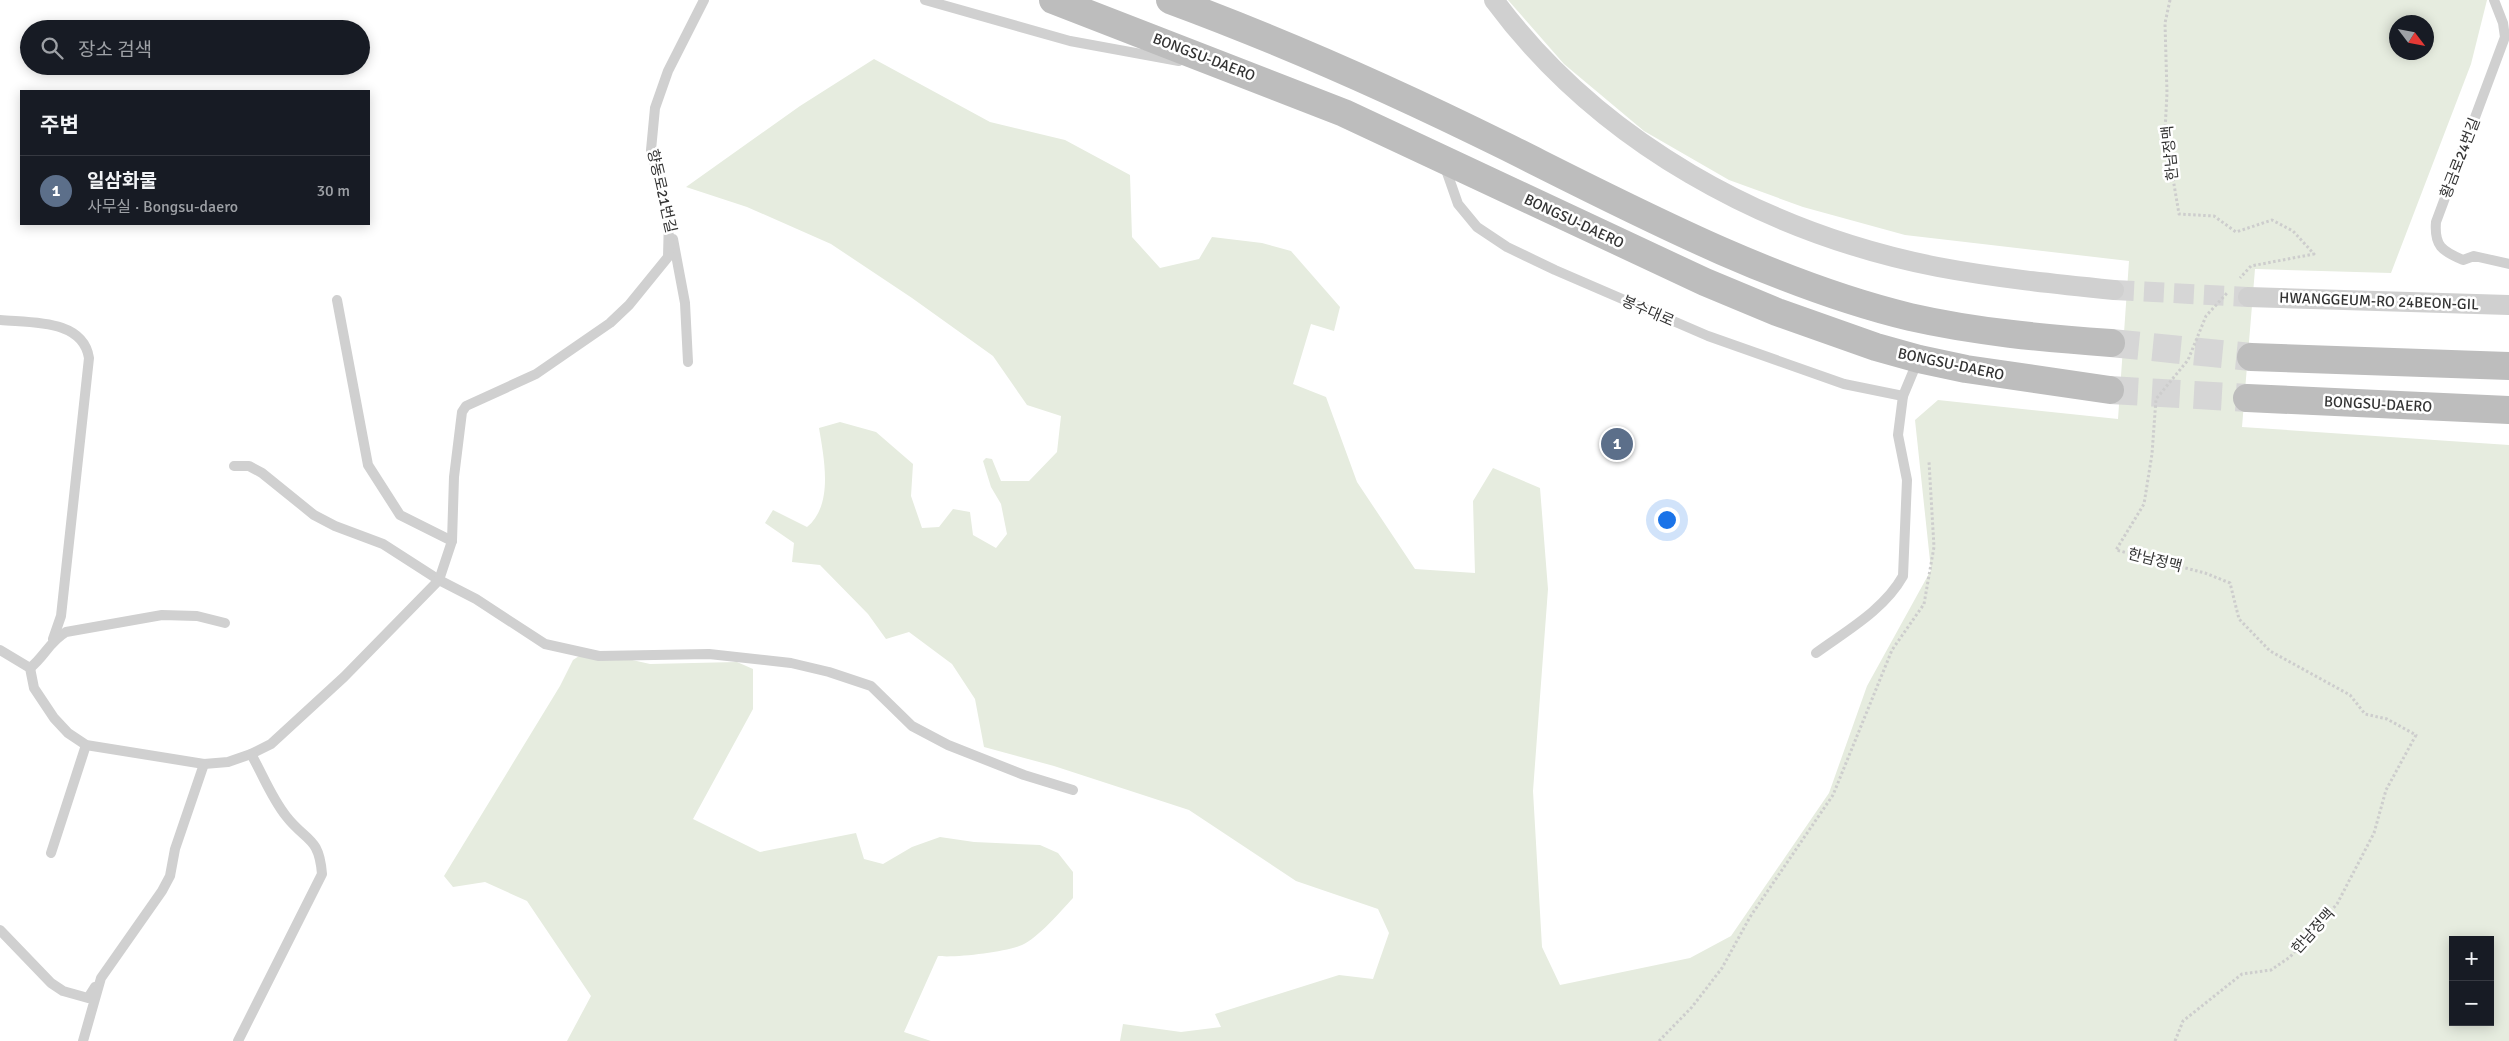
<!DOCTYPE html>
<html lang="ko">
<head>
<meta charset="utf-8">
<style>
	:root { --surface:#171b24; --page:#242831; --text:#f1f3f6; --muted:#9ea1a6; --line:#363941; --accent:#e63946 }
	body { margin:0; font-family:Signika,"Noto Sans KR",sans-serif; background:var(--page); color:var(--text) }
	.controls { position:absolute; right:15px; bottom:15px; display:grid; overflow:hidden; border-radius:0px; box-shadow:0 2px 12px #0003 }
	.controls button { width:45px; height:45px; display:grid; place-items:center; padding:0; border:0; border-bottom:1px solid var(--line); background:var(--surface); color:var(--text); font:25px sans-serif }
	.compass { position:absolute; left:2389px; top:15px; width:45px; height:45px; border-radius:50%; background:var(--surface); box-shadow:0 2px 12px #0003; rotate:122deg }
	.you { position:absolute; left:1666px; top:519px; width:18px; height:18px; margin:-12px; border:4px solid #fff; border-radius:50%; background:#1a73e8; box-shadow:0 0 0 8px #1a73e833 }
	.badge { display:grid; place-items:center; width:32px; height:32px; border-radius:50%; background:var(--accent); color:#fff; font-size:16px; font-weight:700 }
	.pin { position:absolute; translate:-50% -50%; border:2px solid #fff; box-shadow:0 1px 5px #0006 }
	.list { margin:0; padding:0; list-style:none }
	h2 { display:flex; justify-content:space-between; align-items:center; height:65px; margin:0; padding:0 20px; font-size:21px }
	h2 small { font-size:16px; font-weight:400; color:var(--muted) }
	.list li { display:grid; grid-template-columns:32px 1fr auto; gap:15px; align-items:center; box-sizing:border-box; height:70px; padding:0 20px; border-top:1px solid var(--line) }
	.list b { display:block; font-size:19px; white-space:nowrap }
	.list p { margin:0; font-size:16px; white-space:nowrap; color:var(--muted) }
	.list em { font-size:16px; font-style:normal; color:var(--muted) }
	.icon { flex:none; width:28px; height:28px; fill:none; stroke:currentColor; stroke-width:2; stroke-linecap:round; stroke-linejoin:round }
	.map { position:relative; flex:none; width:2509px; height:1041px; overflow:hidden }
	.search { position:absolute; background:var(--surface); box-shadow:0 2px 12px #0003; left:20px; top:20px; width:350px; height:55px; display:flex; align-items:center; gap:12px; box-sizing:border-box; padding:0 18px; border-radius:28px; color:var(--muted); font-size:19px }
	.panel { position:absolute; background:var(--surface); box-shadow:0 2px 12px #0003; left:20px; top:90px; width:350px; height:135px; border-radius:0px }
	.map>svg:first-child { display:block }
</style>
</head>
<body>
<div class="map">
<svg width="2509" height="1041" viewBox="0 0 2509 1041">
	<rect width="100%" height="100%" fill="#fff"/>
	<!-- green -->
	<g fill="#e6ecdf" fill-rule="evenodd">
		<path d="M1508,0H2487L2471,64L2391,273L2255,269L2242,427L2509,445V1041H1120L1123,1024L1181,1032L1221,1027L1215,1014L1339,975L1373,979L1389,933L1378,909L1296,881L1189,810L1054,766L984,747L975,699L952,664L909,632L886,639L868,614L820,565L792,562L794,543L765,523L773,510L807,527C834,505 824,458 819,428L840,422L876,432L913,464L911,496L922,528L939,527L953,509L970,512L973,535L996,548L1007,534L1001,504L991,487L983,461L986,458L992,459L1001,481H1029L1057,452L1061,416L1027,405L993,356L912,298L831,244L747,207L686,187L800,106L874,59L990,122L1065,140L1130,175L1132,237L1160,268L1199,259L1212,237L1262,243L1291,251L1340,307L1334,331L1311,324L1293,384L1326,397L1357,482L1415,569L1475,573L1473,501L1493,468L1540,488L1548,589L1533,791L1542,947L1560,985L1690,958L1731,936L1829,793L1867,686L1931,570L1915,420L1938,400L2118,419L2129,261L1905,235L1803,207L1729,180L1644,131L1564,64ZM2396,22H2426V52H2396ZM2453,940H2490V1022H2453Z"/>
		<path d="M588,650L650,664L737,662L753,669V709L693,819L760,852L856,833L864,859L883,864L912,847L940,837L974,842L1040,845L1058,853L1073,872V898C1061,911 1038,938 1022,945C1006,952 956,958 938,956L904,1032L931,1041H567L591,996L527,901L485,882L453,887L444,876L560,686L573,660Z"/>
	</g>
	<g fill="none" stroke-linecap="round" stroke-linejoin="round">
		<!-- minor-tunnel -->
		<polyline stroke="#d6d6d6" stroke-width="20" stroke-dasharray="20 10" stroke-linecap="butt" points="2114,290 2248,297"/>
		<!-- secondary-tunnel -->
		<g stroke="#d6d6d6" stroke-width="28" stroke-dasharray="28 14" stroke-linecap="butt">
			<polyline points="2111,343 2251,357"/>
			<polyline points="2110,390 2247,398"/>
		</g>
		<!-- path -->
		<g stroke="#cdcdcd" stroke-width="3" stroke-dasharray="2.5 2.5" stroke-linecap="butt">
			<polyline points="2170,0 2165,23 2167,93 2165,131 2179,214 2214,216 2236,232 2272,220 2293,231 2314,254 2251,266 2240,278"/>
			<polyline points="1659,1041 1692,1007 1722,968 1750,917 1833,795 1892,650 1924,604 1934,547 1929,462"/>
			<polyline points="2175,1041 2183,1021 2242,974 2271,970 2290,957 2337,904 2374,833 2386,790 2416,735 2387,719 2365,714 2350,695 2270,651 2239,619 2230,583 2205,573 2116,550 2144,504 2152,454 2156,399 2188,360 2206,316 2228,292"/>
		</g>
		<!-- service -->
		<g stroke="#d0d0d0" stroke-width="10">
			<polyline points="925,0 1070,41 1179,61"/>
			<path d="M2494,0L2503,23L2505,37L2436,222C2434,246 2442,251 2463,260L2474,256L2509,264"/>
			<polyline points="1444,164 1458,204 1477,227 1507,247 1555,270 1708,336 1844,384 1903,396 1918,360"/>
			<polyline points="671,225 651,150 655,108 668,71 704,0"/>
			<polyline points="673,239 685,303 688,362"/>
			<polyline points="337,300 368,465 400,515 452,541"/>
			<path d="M0,320C31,323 83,319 89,358L61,616L53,639"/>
			<polyline points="234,466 249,466 262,473 314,515 335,526 383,544 439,580 476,599 545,644 599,656 709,654 791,663 829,672 871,686 912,726 948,745 1024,775 1073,790"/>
			<polyline points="0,650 30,668 34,688 54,718 68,733 86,745 204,764 228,762 251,754 271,744 344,677 439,580 452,541 454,477 462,412 466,406 536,374 610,323 629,305 668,257 669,218"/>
			<path d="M1816,653C1846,631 1884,610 1903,576L1907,480L1898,435L1903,396"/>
			<path d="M30,668C45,656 49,642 66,632L162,615L197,616L225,623"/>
			<polyline points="51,853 86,745"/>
			<polyline points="0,930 51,983 63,991 88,998 95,987"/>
			<polyline points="83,1041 101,978 162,891 170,876 175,849 204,764"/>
			<path d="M238,1041L322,874C319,836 306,842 286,816C271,797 263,775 251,754"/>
		</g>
		<!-- minor -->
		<g stroke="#d0d0d0" stroke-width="20">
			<path d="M1494,0C1599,142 1765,233 1938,267C1996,278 2055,284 2114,290"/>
			<polyline points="2248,297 2509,305"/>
		</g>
		<!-- secondary -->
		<g stroke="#bdbdbd" stroke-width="28">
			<polyline points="1053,0 1344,113 1705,282 1777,312 1876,347 1919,359 1966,369 2110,390"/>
			<path d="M1170,0C1284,42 1396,92 1505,146C1631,209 1773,284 1910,317C1976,332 2043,338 2111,343"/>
			<polyline points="2251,357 2509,366"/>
			<polyline points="2247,398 2509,410"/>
		</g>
	</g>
	<g text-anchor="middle" stroke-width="5" stroke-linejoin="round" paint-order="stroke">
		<!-- street labels -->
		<g font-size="15" fill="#333" stroke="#fff">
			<text transform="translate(1204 57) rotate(21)" y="5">BONGSU-DAERO</text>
			<text transform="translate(2170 153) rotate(-96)" y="5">한남정맥</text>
			<text transform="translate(2460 158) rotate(-69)" y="5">황금로24번길</text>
			<text transform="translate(662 191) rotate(77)" y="5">향동로21번길</text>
			<text transform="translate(1574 221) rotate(25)" y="5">BONGSU-DAERO</text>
			<text transform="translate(2379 301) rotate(2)" y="5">HWANGGEUM-RO 24BEON-GIL</text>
			<text transform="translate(1648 311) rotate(23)" y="5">봉수대로</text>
			<text transform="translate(1951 364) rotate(12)" y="5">BONGSU-DAERO</text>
			<text transform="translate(2378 404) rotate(3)" y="5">BONGSU-DAERO</text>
			<text transform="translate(2155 560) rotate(14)" y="5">한남정맥</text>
			<text transform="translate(2313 931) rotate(-48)" y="5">한남정맥</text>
		</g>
	</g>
</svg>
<div class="controls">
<button>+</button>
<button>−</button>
</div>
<svg class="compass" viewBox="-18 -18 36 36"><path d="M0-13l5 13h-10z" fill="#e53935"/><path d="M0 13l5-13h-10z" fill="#9ea1a6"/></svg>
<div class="you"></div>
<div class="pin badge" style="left:1617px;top:444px;background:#5c6f8a">1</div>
<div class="search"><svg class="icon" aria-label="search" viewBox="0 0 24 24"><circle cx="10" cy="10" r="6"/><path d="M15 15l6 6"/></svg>장소 검색</div>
<section class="panel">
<h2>주변<small></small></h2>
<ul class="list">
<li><span class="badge" style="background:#5c6f8a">1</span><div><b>일삼화물</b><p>사무실 · Bongsu-daero</p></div><em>30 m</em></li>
</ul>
</section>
</div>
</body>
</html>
